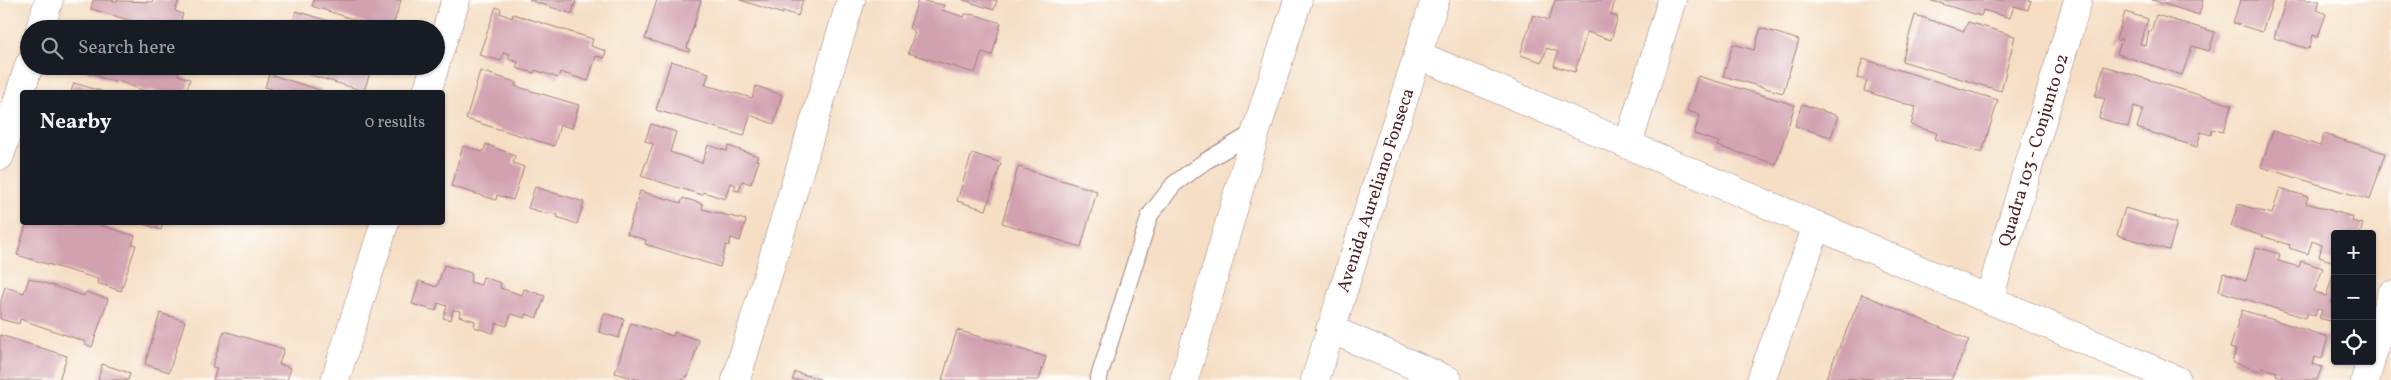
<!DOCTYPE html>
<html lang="en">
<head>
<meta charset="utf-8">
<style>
	:root { --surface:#171b24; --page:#20242c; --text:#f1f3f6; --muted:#9ea1a6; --line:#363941 }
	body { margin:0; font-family:Vollkorn,serif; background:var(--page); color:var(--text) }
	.controls { position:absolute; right:15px; bottom:15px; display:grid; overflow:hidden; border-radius:5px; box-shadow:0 1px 4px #0004 }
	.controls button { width:45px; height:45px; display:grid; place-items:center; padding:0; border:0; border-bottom:1px solid var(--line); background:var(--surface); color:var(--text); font:25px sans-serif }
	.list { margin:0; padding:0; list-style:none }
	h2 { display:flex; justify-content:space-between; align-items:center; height:65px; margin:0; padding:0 20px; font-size:21px }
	h2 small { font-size:16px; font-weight:400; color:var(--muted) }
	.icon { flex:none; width:28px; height:28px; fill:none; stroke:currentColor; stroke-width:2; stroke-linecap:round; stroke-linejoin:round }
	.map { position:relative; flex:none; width:2391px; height:380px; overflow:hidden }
	.search { position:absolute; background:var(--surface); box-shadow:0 1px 4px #0004; left:20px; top:20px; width:425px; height:55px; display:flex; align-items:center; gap:12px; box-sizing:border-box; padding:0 18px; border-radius:28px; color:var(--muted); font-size:19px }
	.panel { position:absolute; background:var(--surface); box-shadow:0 1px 4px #0004; left:20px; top:90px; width:425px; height:135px; border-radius:5px }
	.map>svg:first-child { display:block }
</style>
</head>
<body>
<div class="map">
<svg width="2391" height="380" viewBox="0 0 2391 380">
	<rect width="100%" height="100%" fill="#fdfcf7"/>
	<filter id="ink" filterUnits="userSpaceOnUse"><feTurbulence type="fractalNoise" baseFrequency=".02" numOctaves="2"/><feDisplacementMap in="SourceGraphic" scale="10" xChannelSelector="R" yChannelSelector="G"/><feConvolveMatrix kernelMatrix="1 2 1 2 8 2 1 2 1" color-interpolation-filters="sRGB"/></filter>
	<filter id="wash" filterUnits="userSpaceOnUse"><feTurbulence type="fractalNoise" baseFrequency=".0096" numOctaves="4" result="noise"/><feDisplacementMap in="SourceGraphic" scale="20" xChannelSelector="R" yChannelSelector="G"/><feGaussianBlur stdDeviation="1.12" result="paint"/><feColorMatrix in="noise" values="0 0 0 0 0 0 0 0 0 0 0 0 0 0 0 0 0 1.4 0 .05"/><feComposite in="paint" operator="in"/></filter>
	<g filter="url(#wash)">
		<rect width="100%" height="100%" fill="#f5dec4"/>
		<g id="blocks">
			<!-- building -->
			<g fill="#d2a1b0">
				<polygon points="93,0 152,2 153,0 179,0 175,11 183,14 178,29 159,29 91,9"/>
				<polygon points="314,0 401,0 392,29 384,29 312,6"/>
				<polygon points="529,0 576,0 572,14"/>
				<polygon points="657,0 701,0 687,48 690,49 689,52 645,39"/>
				<polygon points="740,0 803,0 798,16 783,11 783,14"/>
				<polygon points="918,0 944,5 942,10 964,17 965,14 976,15 1001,23 992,55 982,52 975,73 908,53 915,32 909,28"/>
				<polygon points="963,0 997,0 994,10"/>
				<polygon points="1555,0 1615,0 1611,15 1618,17 1611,40 1587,32 1575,72 1554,66 1558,52 1547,48 1542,62 1520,55 1533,15 1549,20"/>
				<polygon points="1929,0 2031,0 2028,10 2014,6 2010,18 1983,10 1981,16"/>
				<polygon points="2152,0 2203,0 2199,15"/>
				<polygon points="2240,0 2273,0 2262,32 2233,23"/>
				<polygon points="2286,0 2320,0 2317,10 2326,14 2318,37 2313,35 2309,49 2274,38"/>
				<polygon points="496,7 501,9 500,13 512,18 513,14 593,39 591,46 606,51 604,58 596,56 588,81 560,72 558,78 538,71 535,70 534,73 516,68 518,62 508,59 510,54 504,52 501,61 479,55"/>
				<polygon points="296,11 351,28 351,29 291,29"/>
				<polygon points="2125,12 2148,19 2140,44 2146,46 2149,31 2151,32 2156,15 2215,32 2209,51 2192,46 2182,75 2117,54 2122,39 2119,38 2119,41 2116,40"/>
				<polygon points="1915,15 1964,31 1968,22 2015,36 2001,91 1902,61"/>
				<polygon points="1761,28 1799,40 1783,93 1723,76 1733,44 1754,50"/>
				<polygon points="1863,59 1998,100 1982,153 1935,139 1937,133 1911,125 1916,107 1864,91 1867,81 1857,78"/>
				<polygon points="671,61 709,73 705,85 752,98 756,86 782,95 774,124 750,115 744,136 656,110"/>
				<polygon points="78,66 181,66 178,75 190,79 186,92 160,92 150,90 148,92 115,80 114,82 99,77 99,75 77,69"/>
				<polygon points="382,66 380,72 371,70 364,91 284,67"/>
				<polygon points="2104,66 2232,105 2223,132 2212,129 2211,135 2201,132 2197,147 2137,128 2143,109 2134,106 2128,127 2099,118 2105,99 2095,96"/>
				<polygon points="480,71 516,82 515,86 579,105 572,128 560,125 554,146 466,119"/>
				<polygon points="269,74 326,92 271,92 272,89 265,87"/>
				<polygon points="1698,76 1795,105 1776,164 1717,146 1719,142 1694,134 1700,115 1687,111"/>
				<polygon points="74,83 104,92 71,92"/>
				<polygon points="1802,104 1838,116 1831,137 1795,126"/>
				<polygon points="651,124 676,132 670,152 702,163 708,145 727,151 728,146 758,156 756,160 759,161 751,184 742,181 739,191 734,190 736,185 730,183 725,199 703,192 702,195 641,176 653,144 645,141"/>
				<polygon points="2273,131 2320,146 2324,134 2385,153 2370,200 2261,167"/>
				<polygon points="486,144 515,156 513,163 524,167 513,200 497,195 496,200 451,186 463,146 483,152"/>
				<polygon points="972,153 1001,163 986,210 957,201"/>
				<polygon points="1018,167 1097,191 1081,247 1002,223"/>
				<polygon points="535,187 584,202 577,224 557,217 558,215 548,212 548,214 528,208"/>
				<polygon points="2280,188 2308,197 2306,203 2353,217 2352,221 2363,224 2360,234 2335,234 2335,262 2319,257 2322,245 2312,241 2308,254 2289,248 2290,245 2231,226 2238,204 2272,214"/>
				<polygon points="640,191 681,203 683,198 703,204 702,209 746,220 740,241 731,238 729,246 726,245 720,267 645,244 646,240 627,234"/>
				<polygon points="2125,208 2177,223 2169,250 2117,235"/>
				<polygon points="27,222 91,222 135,236 132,244 136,245 121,291 97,283 98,279 17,255"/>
				<polygon points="138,222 163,222 161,230"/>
				<polygon points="2256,247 2280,254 2278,261 2299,267 2301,261 2323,268 2314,292 2326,296 2335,270 2335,298 2333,297 2331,303 2335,304 2335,310 2330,321 2319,318 2322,310 2317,309 2315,316 2308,313 2306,318 2219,291 2223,273 2246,281"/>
				<polygon points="444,265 472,273 470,282 481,285 483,277 501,283 500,288 522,295 524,289 545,296 537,318 526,314 525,318 511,314 507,326 496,323 493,333 474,327 475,321 459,316 460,311 453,310 451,320 443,318 447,306 438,303 436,311 412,304 419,281 437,287"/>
				<polygon points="29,278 84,296 86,292 108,299 92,347 85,344 86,342 20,319 19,324 0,319 0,304 5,287 24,293"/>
				<polygon points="1862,294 1969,340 1951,380 1826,378"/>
				<polygon points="2242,310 2328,337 2322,359 2314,357 2312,364 2322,367 2317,380 2289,380 2276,375 2277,372 2262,368 2260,371 2232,362 2236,350 2230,348"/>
				<polygon points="160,313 185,321 169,372 145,364"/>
				<polygon points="604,313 624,319 619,338 599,332"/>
				<polygon points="631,323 673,336 674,332 699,340 688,377 685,376 684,380 640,380 615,373"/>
				<polygon points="957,330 1046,357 1039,380 942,380"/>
				<polygon points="224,331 284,349 279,364 291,368 287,380 213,380 217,368 212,367"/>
				<polygon points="0,335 67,356 59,380 0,380"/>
				<polygon points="102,364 130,373 128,380 98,380"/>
				<polygon points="795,372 820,379 820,380 792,380"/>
			</g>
		</g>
	</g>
	<g filter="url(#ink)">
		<use href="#blocks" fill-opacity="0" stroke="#a07e78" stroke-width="1"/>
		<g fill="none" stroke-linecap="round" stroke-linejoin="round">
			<!-- service casing -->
			<g stroke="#a07e78" stroke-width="18">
				<polyline id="service" points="1098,380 1150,215 1174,184 1204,162 1256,131"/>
			</g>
			<!-- minor casing -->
			<g stroke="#a07e78" stroke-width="29">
				<g id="minor">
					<polyline points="40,29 49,0"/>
					<polyline points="1418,55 2177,380"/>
					<polyline points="436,62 456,0"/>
					<polyline points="427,92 435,66"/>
					<polyline points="1628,145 1672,0"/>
					<polyline points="0,156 29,65"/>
					<polyline points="1989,299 2078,0"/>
					<polyline points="1330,329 1448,380"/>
					<polyline points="2372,356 2391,295"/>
					<polyline points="335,380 385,222"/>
					<polyline points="736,380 851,0"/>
					<polyline points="1184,380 1256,131 1298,0"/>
					<polyline points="1315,380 1435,0"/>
					<polyline points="1761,380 1817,226"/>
					<polyline points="2365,380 2371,361"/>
				</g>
			</g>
			<!-- service -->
			<use href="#service" stroke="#fff" stroke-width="16"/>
			<!-- minor -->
			<use href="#minor" stroke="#fff" stroke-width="28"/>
		</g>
	</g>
	<g text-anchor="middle" stroke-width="4" stroke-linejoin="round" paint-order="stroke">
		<!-- street labels -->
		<g font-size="18" fill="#4a1f2b" stroke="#fdfcf7">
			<text transform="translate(2033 150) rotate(-73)" y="6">Quadra 103 - Conjunto 02</text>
			<text transform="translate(1375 190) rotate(-72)" y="6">Avenida Aureliano Fonseca</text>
		</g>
	</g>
</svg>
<div class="controls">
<button>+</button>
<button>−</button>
<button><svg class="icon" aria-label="locate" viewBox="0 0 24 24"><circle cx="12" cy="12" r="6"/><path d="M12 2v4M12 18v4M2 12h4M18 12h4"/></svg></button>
</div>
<div class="search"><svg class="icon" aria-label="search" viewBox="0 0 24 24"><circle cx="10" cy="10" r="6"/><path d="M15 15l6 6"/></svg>Search here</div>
<section class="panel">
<h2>Nearby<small>0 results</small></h2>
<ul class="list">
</ul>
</section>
</div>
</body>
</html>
